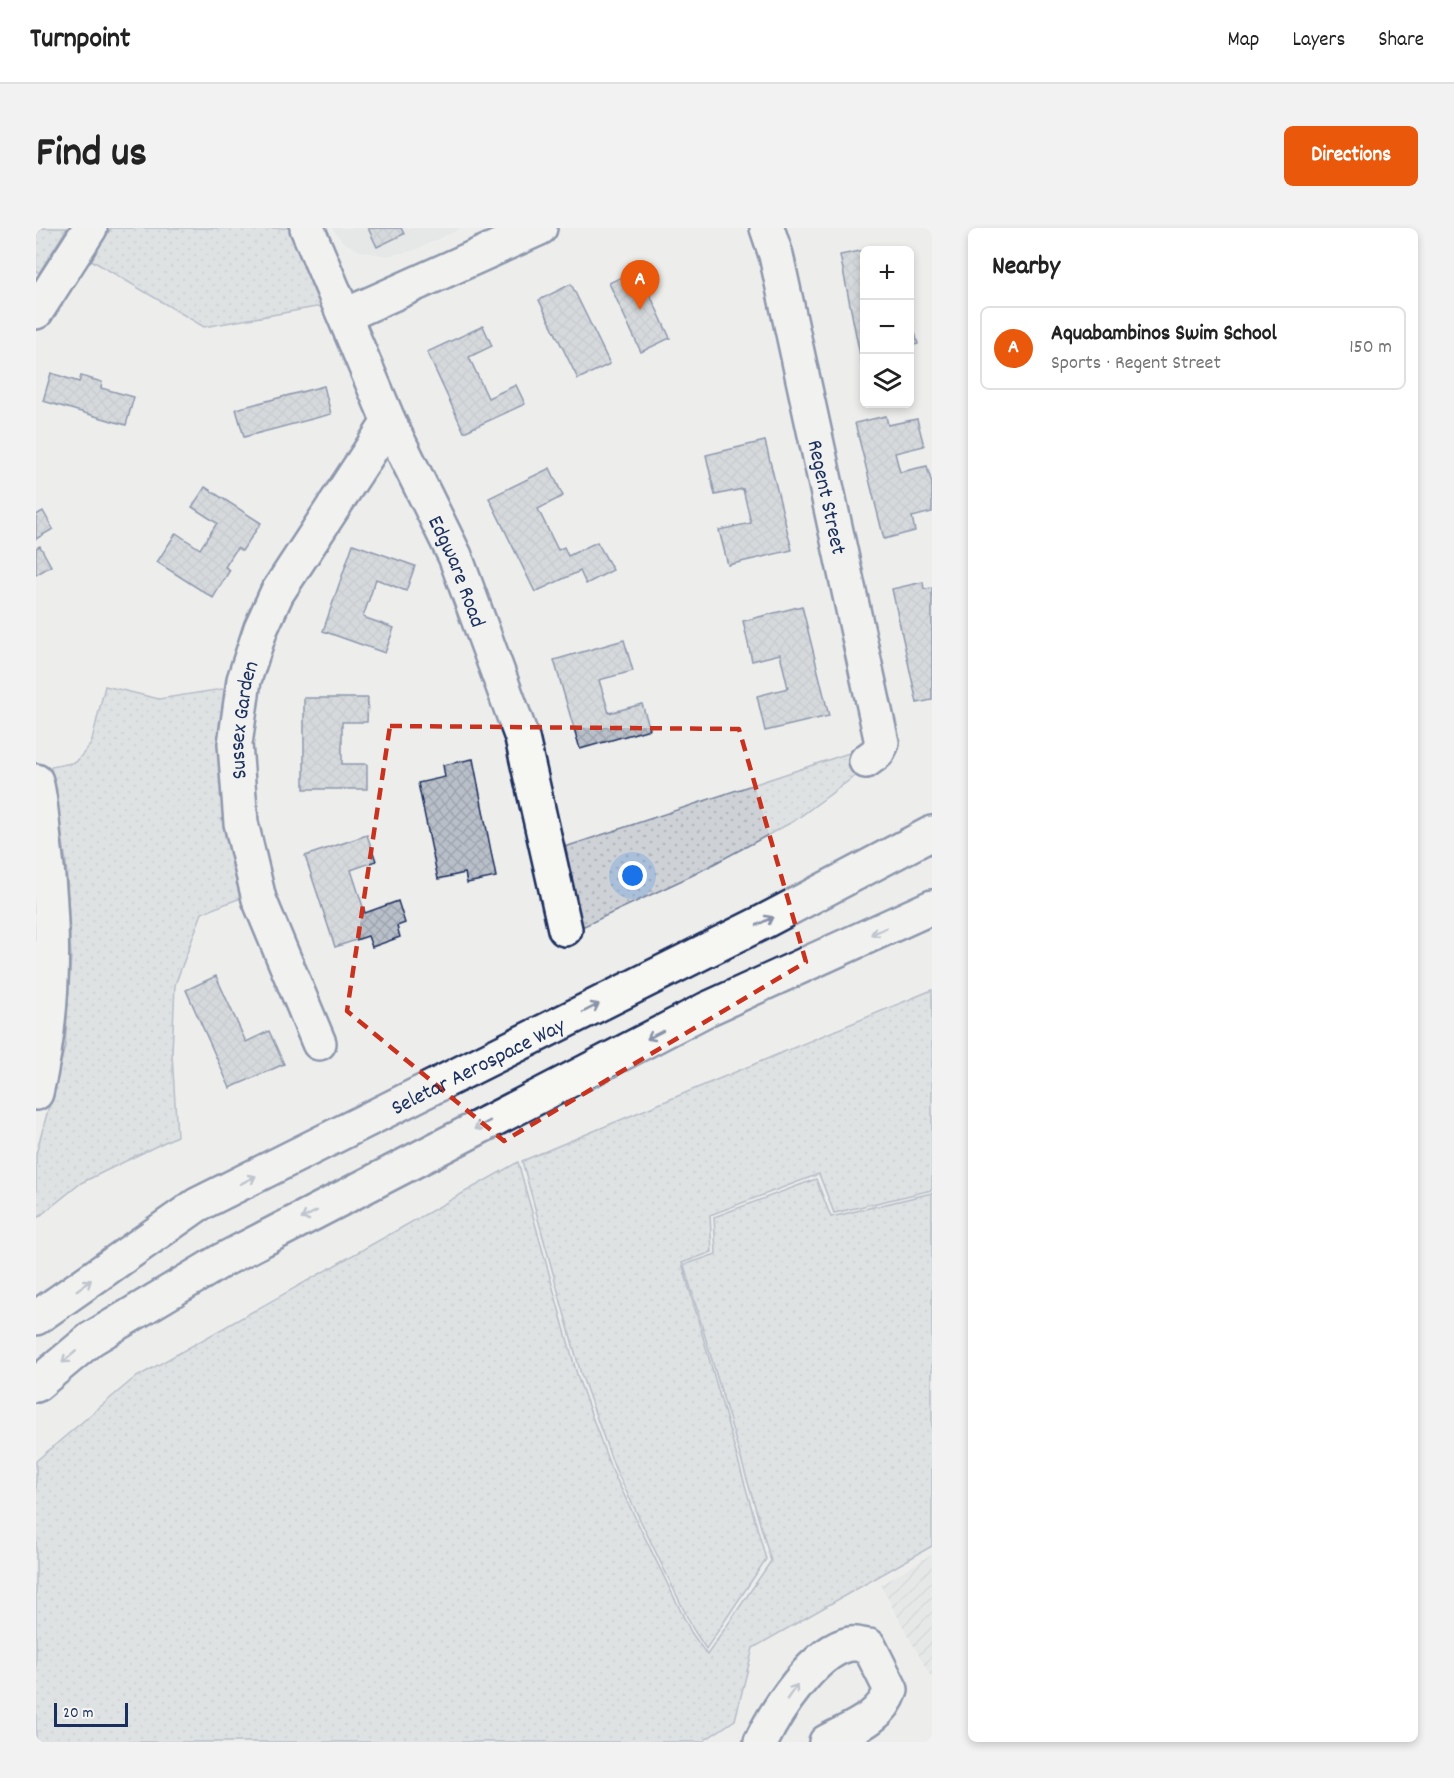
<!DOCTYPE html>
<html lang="en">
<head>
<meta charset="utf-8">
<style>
	:root { --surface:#fff; --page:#f2f2f2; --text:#222; --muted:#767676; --line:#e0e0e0; --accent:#ea580c }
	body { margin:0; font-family:Dekko,sans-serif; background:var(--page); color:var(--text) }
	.controls { position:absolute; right:18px; top:18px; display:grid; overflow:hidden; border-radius:9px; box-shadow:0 3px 9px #0003 }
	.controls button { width:54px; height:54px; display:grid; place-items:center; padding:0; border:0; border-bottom:2px solid var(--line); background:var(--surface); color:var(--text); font:30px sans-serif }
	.scale { position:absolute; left:18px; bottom:15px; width:74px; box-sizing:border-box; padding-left:6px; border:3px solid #1b2f5e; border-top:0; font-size:16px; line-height:21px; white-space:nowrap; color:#1b2f5e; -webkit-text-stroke:4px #f6f6f2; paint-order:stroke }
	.you { position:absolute; left:597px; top:648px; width:21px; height:21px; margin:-15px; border:4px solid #fff; border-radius:50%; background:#1a73e8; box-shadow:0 0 0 9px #1a73e833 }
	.badge { display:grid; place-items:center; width:39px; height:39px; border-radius:50%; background:var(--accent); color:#fff; font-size:20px; font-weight:700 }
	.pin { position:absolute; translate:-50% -50px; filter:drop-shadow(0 2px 3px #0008) }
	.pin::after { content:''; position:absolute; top:32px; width:21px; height:18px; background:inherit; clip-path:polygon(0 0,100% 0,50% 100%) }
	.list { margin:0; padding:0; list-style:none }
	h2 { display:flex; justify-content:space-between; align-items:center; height:78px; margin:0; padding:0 24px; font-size:26px }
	h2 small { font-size:20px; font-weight:400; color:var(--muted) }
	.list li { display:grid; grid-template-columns:39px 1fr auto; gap:18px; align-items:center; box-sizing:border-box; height:84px; margin:0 12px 12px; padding:0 12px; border:2px solid var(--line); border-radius:9px }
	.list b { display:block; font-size:22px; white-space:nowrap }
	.list p { margin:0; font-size:20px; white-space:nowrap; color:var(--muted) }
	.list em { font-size:20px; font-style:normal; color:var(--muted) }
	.icon { flex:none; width:33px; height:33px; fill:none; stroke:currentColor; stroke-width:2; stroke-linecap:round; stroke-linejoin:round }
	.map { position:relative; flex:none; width:896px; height:1514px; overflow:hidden; border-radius:9px }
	header { display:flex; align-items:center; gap:36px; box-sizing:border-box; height:84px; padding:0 30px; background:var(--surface); border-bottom:2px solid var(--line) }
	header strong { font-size:28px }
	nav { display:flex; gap:33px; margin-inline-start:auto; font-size:21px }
	.intro { display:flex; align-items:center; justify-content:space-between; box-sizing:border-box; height:144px; padding:0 36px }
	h1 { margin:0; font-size:42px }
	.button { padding:15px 27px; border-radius:9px; background:var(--accent); color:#fff; font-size:21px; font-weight:700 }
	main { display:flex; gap:36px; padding:0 36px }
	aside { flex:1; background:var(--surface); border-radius:9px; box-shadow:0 3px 9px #0003 }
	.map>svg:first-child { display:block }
</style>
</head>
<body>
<header>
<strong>Turnpoint</strong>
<nav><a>Map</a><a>Layers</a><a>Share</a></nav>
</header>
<div class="intro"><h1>Find us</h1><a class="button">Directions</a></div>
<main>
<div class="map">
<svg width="896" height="1514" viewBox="0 0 896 1514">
	<defs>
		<pattern id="industrial-furrows" width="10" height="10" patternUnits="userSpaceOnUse" patternTransform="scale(1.5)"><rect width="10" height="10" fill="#dde0e1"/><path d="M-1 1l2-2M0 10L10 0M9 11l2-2" fill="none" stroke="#bdc0c3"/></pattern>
		<pattern id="grass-dots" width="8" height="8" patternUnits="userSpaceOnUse" patternTransform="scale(1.5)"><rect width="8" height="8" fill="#ced2d7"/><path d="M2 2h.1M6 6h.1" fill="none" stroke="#b0b5bb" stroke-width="1.8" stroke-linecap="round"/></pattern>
		<pattern id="building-cross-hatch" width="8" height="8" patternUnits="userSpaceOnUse" patternTransform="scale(1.5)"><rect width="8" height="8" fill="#b9bfc8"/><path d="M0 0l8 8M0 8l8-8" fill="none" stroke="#9ea4ae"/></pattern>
	</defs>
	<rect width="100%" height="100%" fill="#edeeec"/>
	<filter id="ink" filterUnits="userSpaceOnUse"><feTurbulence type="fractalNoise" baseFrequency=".0167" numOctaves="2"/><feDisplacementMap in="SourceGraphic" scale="12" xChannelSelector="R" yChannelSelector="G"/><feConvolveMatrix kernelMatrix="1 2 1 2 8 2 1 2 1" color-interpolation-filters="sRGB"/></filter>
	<g filter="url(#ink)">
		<!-- built -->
		<polygon fill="#dde0e1" points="296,0 426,0 377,23 351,28 323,23 306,13"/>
		<!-- industrial -->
		<polygon fill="url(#industrial-furrows)" points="896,1326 896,1451 844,1357"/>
		<!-- grass -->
		<g fill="url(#grass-dots)" stroke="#74809a" stroke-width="1.5">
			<polygon points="0,0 31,0 3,45 0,43"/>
			<polygon points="75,0 255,0 292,77 168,99 55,32"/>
			<polygon points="69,458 123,471 192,460 210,668 166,685 139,757 136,825 141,908 45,955 0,991 0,926 29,819 35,728 30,633 15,539 40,534 55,516"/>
			<polygon points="816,524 823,545 758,593 657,647 544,700 526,620"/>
			<polygon points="896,762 896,962 798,985 783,946 674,987 676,1024 646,1035 730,1331 670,1421 657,1401 578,1238 545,1146 486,933"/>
			<polygon points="482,934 542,1150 574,1238 655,1404 671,1427 735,1333 648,1037 680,1026 678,989 780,951 795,989 896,965 896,1318 717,1420 699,1492 666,1514 0,1514 0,1233 97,1151"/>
		</g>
		<!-- building -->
		<g fill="url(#building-cross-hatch)" stroke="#1b2f5e" stroke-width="1.5">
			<polygon points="332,0 365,0 368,6 341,19"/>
			<polygon points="834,21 828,22 827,142 804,27"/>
			<polygon points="602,41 634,110 605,124 573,55"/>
			<polygon points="535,56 574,136 542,151 503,72"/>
			<polygon points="874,86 882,116 874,118"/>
			<polygon points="447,98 456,118 433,129 452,170 480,157 489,176 428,204 391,124"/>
			<polygon points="15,145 43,154 45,148 66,154 65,160 98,169 90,197 7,173"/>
			<polygon points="288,158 295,186 208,209 200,181"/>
			<polygon points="850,188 852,197 881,191 888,218 859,225 864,244 891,238 896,256 896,284 876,289 879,303 848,311 819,195"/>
			<polygon points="729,213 756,322 692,337 683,302 715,295 707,261 679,267 670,227"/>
			<polygon points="514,240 527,268 502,281 522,322 528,319 532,328 561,314 577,342 550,356 544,343 499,364 453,270"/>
			<polygon points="169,259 225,295 206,323 201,320 189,339 194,342 177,370 121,334 140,305 164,321 181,295 156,279"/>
			<polygon points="7,283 17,301 0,311 0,287"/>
			<polygon points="317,316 379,338 370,363 340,351 327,389 358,400 349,425 287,403"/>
			<polygon points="4,318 15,338 0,347 0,320"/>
			<polygon points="887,354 888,361 896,360 896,472 881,475 856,361"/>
			<polygon points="766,378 793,488 729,503 721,468 752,460 744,426 716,433 707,393"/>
			<polygon points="588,412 597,443 563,452 573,485 606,476 614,501 544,521 518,432"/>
			<polygon points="268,470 332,470 331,494 306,494 306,536 331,536 331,561 268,561"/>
			<polygon points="437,531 460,649 431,655 429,645 402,651 382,555 409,549 407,537"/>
			<polygon points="331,607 340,633 315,642 329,685 362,673 369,695 361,698 364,709 336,719 332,708 299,719 269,628"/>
			<polygon points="180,748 210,814 233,803 248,836 194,860 150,762"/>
		</g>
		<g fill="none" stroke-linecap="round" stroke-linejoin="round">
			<!-- minor casing -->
			<g stroke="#1b2f5e" stroke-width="38">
				<g id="minor">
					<path id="s1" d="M271,0L353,194L419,328L486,510L529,701"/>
					<path id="s2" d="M731,0L740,27L846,515L841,525L830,533"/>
					<polyline points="0,84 54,0"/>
					<polyline points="310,87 504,0"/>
					<path d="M0,553C5,572 6,593 8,613C19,698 20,782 0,865"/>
					<path id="s3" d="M283,815L223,671L205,595L199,516L208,452L225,400L241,365L353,194"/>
					<path d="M725,1514C740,1483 778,1423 814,1416C820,1415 827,1418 833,1418L855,1462C845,1491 816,1500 790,1514"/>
				</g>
			</g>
			<!-- major casing -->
			<g stroke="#1b2f5e" stroke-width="38">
				<g id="major">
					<path id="s4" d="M0,1090L161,977L729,693L896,605"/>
					<polyline points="0,1157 55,1111 185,1033 671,781 896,679"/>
				</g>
			</g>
			<!-- minor -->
			<use href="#minor" stroke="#f6f6f2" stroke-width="33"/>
			<!-- major -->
			<use href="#major" stroke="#f6f6f2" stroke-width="33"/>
		</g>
		<!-- one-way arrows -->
		<defs><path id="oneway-shaft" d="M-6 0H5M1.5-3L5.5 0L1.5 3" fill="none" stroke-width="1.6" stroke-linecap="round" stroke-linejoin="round" transform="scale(1.5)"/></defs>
		<g stroke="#8892a8">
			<use href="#oneway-shaft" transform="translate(729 693) rotate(-27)"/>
			<use href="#oneway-shaft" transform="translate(843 703) rotate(156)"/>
			<use href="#oneway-shaft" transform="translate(555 780) rotate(-27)"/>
			<use href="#oneway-shaft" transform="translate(619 807) rotate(153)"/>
			<use href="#oneway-shaft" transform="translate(446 897) rotate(152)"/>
			<use href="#oneway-shaft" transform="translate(212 952) rotate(-27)"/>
			<use href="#oneway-shaft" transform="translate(273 987) rotate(152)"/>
			<use href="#oneway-shaft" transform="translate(48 1057) rotate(-35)"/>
			<use href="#oneway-shaft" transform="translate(33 1129) rotate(140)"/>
			<use href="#oneway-shaft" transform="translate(756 1464) rotate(-55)"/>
		</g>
	</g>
	<!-- marked area -->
	<path d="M0 0H896V1514H0ZM354,498L703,501L770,734L468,913L311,783Z" fill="#edeeec" fill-opacity=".55" fill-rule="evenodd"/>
	<path fill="none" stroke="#c8321e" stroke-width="4.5" stroke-dasharray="12 8" stroke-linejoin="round" d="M354,498L703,501L770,734L468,913L311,783Z"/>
	<g text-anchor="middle" stroke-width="6" stroke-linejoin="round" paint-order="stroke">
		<!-- street labels -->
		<g font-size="22" fill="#1b2f5e" stroke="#f6f6f2">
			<text dy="8" stroke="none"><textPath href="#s2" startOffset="276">Regent Street</textPath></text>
			<text dy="8" stroke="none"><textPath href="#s1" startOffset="375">Edgware Road</textPath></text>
			<text dy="8" stroke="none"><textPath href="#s3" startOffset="338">Sussex Garden</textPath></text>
			<text dy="8" stroke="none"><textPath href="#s4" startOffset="510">Seletar Aerospace Way</textPath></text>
		</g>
	</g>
</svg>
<div class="controls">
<button>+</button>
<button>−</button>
<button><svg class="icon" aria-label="layers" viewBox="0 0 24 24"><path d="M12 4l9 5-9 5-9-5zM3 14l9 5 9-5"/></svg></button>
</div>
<div class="scale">20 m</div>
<div class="you"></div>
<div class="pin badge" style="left:604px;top:82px">A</div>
</div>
<aside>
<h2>Nearby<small></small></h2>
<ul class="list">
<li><span class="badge">A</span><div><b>Aquabambinos Swim School</b><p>Sports · Regent Street</p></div><em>150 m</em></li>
</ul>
</aside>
</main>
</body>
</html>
